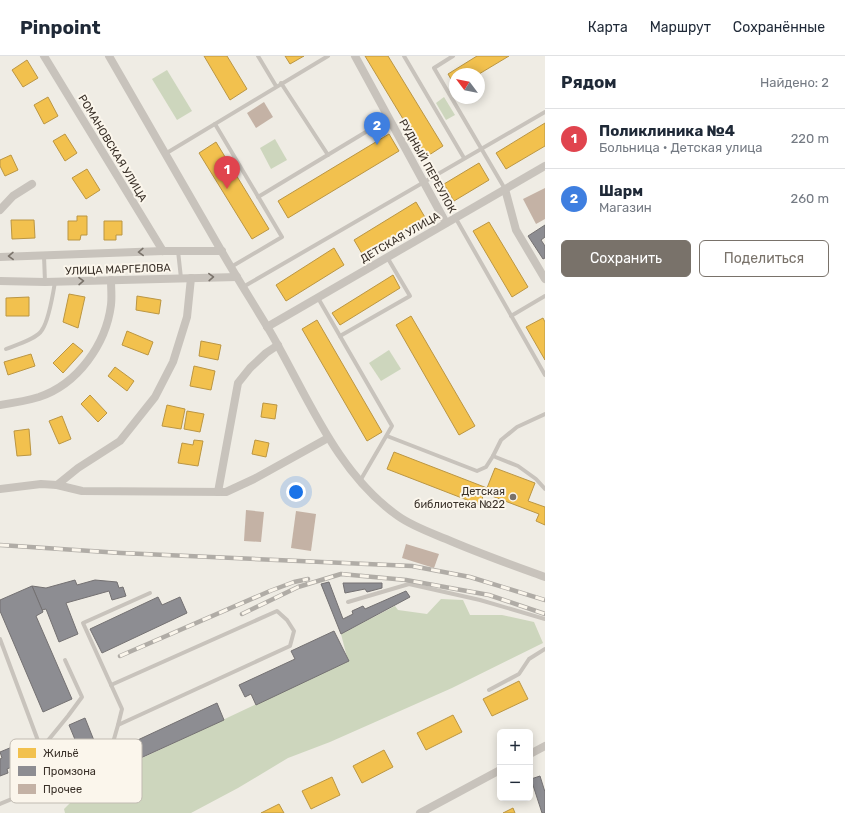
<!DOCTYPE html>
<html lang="ru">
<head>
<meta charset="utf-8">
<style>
	:root { --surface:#fff; --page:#f6f6f7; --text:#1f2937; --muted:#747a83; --line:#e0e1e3; --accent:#79726a }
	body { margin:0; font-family:Rubik,sans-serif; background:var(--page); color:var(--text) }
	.controls { position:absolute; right:12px; bottom:12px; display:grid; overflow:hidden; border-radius:6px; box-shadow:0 2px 10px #0003 }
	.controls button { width:36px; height:36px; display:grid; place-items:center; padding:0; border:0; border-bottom:1px solid var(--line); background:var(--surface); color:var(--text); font:20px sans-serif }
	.compass { position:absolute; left:449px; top:12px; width:36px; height:36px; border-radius:50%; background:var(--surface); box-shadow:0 2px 10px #0003; rotate:302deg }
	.you { position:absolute; left:296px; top:436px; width:14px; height:14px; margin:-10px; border:3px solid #fff; border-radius:50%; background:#1a73e8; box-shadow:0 0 0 6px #1a73e833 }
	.badge { display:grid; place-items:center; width:26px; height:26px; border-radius:50%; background:var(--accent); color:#fff; font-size:13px; font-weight:700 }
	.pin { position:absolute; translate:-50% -33px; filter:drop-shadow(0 1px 2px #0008) }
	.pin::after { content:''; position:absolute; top:21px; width:14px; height:12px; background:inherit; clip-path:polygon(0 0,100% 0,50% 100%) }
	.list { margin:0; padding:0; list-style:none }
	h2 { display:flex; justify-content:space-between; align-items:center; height:52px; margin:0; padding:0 16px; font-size:17px }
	h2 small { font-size:13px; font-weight:400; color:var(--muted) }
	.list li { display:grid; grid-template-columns:26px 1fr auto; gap:12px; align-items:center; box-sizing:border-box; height:60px; padding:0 16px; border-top:1px solid var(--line) }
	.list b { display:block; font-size:15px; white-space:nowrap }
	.list p { margin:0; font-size:13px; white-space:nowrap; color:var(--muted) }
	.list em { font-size:13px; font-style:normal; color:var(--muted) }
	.actions { display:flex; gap:8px; padding:12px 16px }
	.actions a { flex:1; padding:9px 0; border:1px solid var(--accent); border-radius:6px; text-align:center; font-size:14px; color:var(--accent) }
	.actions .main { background:var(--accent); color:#fff }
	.map { position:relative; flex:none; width:545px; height:757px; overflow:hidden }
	header { display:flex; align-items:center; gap:24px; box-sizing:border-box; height:56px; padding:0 20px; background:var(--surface); border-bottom:1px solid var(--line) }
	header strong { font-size:19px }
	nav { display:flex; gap:22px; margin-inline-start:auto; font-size:14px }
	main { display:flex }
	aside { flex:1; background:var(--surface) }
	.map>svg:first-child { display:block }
</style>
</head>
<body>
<header>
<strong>Pinpoint</strong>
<nav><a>Карта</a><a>Маршрут</a><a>Сохранённые</a></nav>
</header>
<main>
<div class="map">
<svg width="545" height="757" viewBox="0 0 545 757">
	<rect width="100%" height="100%" fill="#efece4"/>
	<!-- green -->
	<g fill="#cdd6bd">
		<polygon points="167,14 192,55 177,64 152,23"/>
		<polygon points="444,41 455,59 446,64 436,47"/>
		<polygon points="275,83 287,104 271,113 260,92"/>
		<polygon points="389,294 401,313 381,325 369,307"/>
		<polygon points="441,543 463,544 470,559 502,559 534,566 543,587 452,632 330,686 288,702 238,732 191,757 65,757 64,753 79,738 104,720 348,605 341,578 395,550 398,554 427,558"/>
	</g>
	<!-- homes -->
	<g fill="#f2c14e" stroke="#bb9643">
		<polygon points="204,0 227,0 247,33 230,44"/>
		<polygon points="285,0 304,0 290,8"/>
		<polygon points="365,0 388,0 443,90 426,101"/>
		<polygon points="477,0 509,0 479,18 455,18 455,30 448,18"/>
		<polygon points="27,4 38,22 23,31 12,14"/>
		<polygon points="48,41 58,60 44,68 34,49"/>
		<polygon points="545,67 545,90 506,113 496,97"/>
		<polygon points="65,78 77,97 65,105 53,85"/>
		<polygon points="389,78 399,95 288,162 278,145"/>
		<polygon points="216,86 269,173 252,183 199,97"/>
		<polygon points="11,99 18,114 5,120 0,110 0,104"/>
		<polygon points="479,107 489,124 454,145 444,128"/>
		<polygon points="87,113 100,134 86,143 72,122"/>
		<polygon points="416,146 426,163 364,201 354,184"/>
		<polygon points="77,160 87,160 87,179 81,179 80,184 68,184 68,165 77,165"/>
		<polygon points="11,164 34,164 35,182 12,183"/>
		<polygon points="104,165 122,165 122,179 116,179 116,184 104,184"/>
		<polygon points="489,166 528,231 512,241 473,175"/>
		<polygon points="334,192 344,209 286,245 276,229"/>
		<polygon points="393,219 400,232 340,269 332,257"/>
		<polygon points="69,238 85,241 78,272 63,266"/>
		<polygon points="137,240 161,244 159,258 136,254"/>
		<polygon points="29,241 29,260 6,260 6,242"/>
		<polygon points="411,260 475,370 459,379 396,269"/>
		<polygon points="543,262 545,266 545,304 526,271"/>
		<polygon points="317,264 382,376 367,385 302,273"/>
		<polygon points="127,275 153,286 148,299 122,289"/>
		<polygon points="201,285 221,289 218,304 199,300"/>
		<polygon points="73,287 83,295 63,317 53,307"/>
		<polygon points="31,298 35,310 8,319 4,306"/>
		<polygon points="194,310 215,315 211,334 190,330"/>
		<polygon points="115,311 134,325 127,335 108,320"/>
		<polygon points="90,339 107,357 98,366 81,348"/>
		<polygon points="263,347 277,349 275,363 261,361"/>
		<polygon points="167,349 185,353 181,373 162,370"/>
		<polygon points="187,355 204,358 200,376 184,373"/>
		<polygon points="62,360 71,383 59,388 49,365"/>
		<polygon points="29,373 31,399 17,400 14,375"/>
		<polygon points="194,384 203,385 198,410 178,407 182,387 193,389"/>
		<polygon points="255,384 269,387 266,401 252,398"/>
		<polygon points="394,396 487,432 495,412 535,427 528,445 545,451 545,469 536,465 539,458 484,437 480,449 387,413"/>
		<polygon points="519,625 528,643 492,660 483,643"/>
		<polygon points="453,659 462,676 426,694 417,677"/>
		<polygon points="384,694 393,711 362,727 353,710"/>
		<polygon points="332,721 340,739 311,753 302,735"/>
		<polygon points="279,748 284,757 261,757"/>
		<polygon points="513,752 515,757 503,757"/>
	</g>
	<!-- industry -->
	<g fill="#8d8d92" stroke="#747172">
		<polygon points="545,169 545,181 541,184 545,190 545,202 543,203 528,180"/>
		<polygon points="75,524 77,529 95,524 117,526 119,532 123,531 126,540 112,544 109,535 66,547 78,578 59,586 46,553 42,554 32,530 46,532"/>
		<polygon points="329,526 343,563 353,558 352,555 363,550 365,553 406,535 410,541 341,578 321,528"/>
		<polygon points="343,527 382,527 382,532 367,536 365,533 345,537"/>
		<polygon points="32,530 43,556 36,560 72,643 43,656 0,555 0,544"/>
		<polygon points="158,541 162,549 180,541 187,557 102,597 90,573"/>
		<polygon points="334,575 349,605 256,649 251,638 245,641 239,629 295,603 291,595"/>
		<polygon points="217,647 224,664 134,705 127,689"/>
		<polygon points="85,662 97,692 81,698 69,669"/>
		<polygon points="29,684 35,701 7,713 8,717 0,720 0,703 2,702 0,696"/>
		<polygon points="540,720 545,736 545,757 542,757 531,723"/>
	</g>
	<!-- building -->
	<g fill="#c4b2a5">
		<polygon points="264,46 273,61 256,72 247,57"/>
		<polygon points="545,132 545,163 536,168 523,143"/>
		<polygon points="246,454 264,456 261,486 244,485"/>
		<polygon points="296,455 316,458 311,495 291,492"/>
		<polygon points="406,488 439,498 434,512 402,502"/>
	</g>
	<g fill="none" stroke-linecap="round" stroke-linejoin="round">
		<!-- lane -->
		<g stroke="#c8c3bc" stroke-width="4">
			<polyline points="258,0 276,30"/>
			<polyline points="404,0 464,102"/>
			<polyline points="453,0 434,12 505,133"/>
			<polyline points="281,27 328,99"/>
			<polyline points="215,68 282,181 231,211"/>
			<polyline points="165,98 328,0"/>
			<polyline points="258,141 389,62"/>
			<polyline points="455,161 545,319"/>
			<polyline points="178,195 181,222"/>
			<polyline points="44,200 45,226"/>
			<polyline points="243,231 545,56"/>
			<polyline points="318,242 392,370 360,425"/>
			<polyline points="511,260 545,240"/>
			<polyline points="340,280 410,240 387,201"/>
			<path d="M6,293C16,289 37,283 42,274C49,264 53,238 55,226"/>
			<polyline points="387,380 477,415 486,411 493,400 518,410 536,423 545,433"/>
			<polyline points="493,400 501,384 517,371 545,358"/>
			<polyline points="348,546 409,528 480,544 545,563"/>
			<polyline points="0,583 43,698 46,728"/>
			<polyline points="489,634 519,618 529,603 545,593"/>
			<polyline points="118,669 122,653 83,567 150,537"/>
			<polyline points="41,693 68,660 82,641 65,604"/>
			<polyline points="0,748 96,708 110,697 118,669 290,590 294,575 287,564 277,555 111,629"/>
		</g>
		<!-- street -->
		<g stroke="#c8c3bc" stroke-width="8">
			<polyline points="44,0 163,195"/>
			<path d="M109,0C147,65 184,131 222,196C237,222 253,247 268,272C306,336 335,416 398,460C412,470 429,476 446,483C478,497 512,509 545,521"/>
			<polyline points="355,0 446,167"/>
			<polyline points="505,133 516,174 545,223"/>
			<polyline points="0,154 13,140 32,128"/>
			<polyline points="0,201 163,195 222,195"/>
			<polyline points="0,225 45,226 237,221"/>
			<polyline points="267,271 545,110"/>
			<path d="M0,349C13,347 26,345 39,341C78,328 106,288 111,249C112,241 111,232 111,224"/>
			<polyline points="57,429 82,435 226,436 254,423 328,382"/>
			<polyline points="0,433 41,428 57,429 78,412 120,385 155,341 173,306 187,261 191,222"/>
			<polyline points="218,436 238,327 250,312 266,297 278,289"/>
			<polyline points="530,698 545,690"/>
			<polyline points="420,757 500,714"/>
		</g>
		<!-- rail casing -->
		<g stroke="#b0aca6" stroke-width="4.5">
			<g id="rail">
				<polyline points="0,489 121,497 412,510 470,521 545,544"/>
				<polyline points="242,558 298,531 341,518 406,524 489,539 545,558"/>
				<polyline points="120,600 270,535 294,526 308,523"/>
			</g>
		</g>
		<!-- rail -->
		<use href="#rail" stroke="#fbf6ec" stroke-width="3" stroke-dasharray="9" stroke-linecap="butt"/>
	</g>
	<!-- one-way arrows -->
	<defs><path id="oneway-chevron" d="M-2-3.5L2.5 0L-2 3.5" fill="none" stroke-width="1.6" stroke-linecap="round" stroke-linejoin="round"/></defs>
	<g stroke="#7a736b">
		<use href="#oneway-chevron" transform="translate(141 196) rotate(178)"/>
		<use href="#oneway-chevron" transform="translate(11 200) rotate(179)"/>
		<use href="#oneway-chevron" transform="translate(211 221) rotate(-2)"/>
		<use href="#oneway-chevron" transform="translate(81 225) rotate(-1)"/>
	</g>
	<!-- markers -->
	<circle fill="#79726a" stroke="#fbf6ec" stroke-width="1.5" cx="513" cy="441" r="4"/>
	<g text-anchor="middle" stroke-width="4" stroke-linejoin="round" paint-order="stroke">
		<!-- street labels -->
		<g font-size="11" fill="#3a3129" stroke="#fbf6ec">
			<text transform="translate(113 92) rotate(59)" y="4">РОМАНОВСКАЯ УЛИЦА</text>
			<text transform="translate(428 110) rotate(61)" y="4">РУДНЫЙ ПЕРЕУЛОК</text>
			<text transform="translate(400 181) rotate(-30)" y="4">ДЕТСКАЯ УЛИЦА</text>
			<text transform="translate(118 213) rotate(-2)" y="4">УЛИЦА МАРГЕЛОВА</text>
		</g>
		<!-- poi labels -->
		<g font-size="11" fill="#3a3129" stroke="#fbf6ec" text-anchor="end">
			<text x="505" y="439">Детская<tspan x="505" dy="13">библиотека №22</tspan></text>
		</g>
	</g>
	<!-- legend -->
	<rect x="10" y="683" width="132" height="64" rx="6" fill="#fbf6ec" stroke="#c1bbb2" stroke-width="1"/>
	<rect x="18" y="692" width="18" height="10" fill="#f2c14e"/>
	<rect x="18" y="710" width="18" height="10" fill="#8d8d92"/>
	<rect x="18" y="728" width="18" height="10" fill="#c4b2a5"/>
	<g font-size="11" fill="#3a3129">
		<text x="43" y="701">Жильё</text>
		<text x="43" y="719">Промзона</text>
		<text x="43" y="737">Прочее</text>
	</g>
</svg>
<div class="controls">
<button>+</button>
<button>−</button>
</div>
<svg class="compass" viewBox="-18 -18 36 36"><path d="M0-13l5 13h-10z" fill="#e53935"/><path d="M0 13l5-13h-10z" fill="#747a83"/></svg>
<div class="you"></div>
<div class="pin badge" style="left:227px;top:133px;background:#e0444e">1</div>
<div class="pin badge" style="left:377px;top:89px;background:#3f7fe0">2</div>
</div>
<aside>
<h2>Рядом<small>Найдено: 2</small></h2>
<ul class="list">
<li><span class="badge" style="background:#e0444e">1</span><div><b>Поликлиника №4</b><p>Больница · Детская улица</p></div><em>220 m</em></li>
<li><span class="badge" style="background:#3f7fe0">2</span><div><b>Шарм</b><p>Магазин</p></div><em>260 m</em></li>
</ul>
<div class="actions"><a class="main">Сохранить</a><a>Поделиться</a></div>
</aside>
</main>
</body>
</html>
